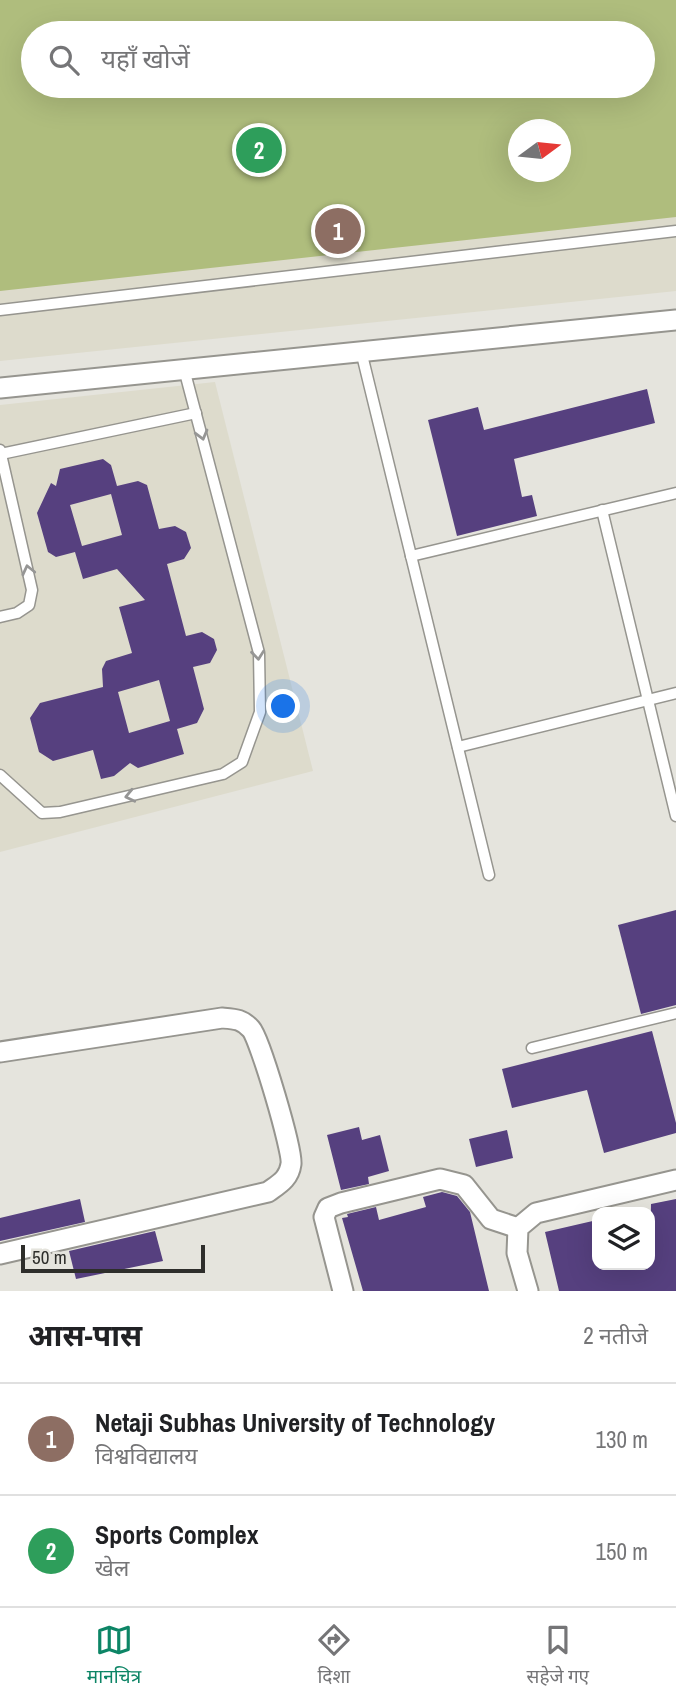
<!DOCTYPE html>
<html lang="hi">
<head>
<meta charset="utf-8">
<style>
	:root { --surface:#fff; --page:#f2f2f2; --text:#202124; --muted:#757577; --line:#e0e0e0; --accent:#0d8566 }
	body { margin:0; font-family:"Archivo Narrow","Noto Sans Devanagari",sans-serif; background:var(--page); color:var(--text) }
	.controls { position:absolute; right:21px; bottom:21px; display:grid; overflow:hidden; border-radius:14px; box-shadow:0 7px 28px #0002 }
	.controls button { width:63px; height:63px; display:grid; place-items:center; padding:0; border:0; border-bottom:2px solid var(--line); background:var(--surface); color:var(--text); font:35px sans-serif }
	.compass { position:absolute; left:508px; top:119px; width:63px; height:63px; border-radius:50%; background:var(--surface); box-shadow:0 7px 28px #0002; rotate:75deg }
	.scale { position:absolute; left:21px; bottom:18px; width:184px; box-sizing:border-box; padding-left:7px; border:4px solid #2e2e2b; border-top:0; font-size:19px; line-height:24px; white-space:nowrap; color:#2e2e2b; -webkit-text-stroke:5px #e5e4dd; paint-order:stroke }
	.you { position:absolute; left:284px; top:707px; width:24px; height:24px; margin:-18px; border:5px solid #fff; border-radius:50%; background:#1a73e8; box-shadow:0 0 0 10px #1a73e833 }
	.badge { display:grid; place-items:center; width:46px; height:46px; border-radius:50%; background:var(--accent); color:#fff; font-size:23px; font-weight:700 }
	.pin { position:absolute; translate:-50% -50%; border:4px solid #fff; box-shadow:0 2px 7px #0006 }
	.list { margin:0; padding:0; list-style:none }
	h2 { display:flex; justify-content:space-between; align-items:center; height:91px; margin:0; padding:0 28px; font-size:30px }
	h2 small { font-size:23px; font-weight:400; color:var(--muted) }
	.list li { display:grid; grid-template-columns:46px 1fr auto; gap:21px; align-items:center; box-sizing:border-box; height:112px; padding:0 28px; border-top:2px solid var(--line) }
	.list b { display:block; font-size:26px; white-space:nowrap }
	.list p { margin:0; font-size:23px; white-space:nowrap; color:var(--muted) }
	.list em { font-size:23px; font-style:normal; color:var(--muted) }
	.icon { flex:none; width:38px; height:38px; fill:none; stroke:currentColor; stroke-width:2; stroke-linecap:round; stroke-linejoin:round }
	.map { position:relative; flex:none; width:676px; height:1291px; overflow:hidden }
	.search { position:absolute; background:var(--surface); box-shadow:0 7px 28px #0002; left:21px; right:21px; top:21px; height:77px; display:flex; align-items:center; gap:18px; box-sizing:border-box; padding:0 24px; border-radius:38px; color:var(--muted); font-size:26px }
	.sheet { height:315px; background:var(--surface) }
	nav { display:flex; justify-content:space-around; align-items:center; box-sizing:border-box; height:98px; border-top:2px solid var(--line); background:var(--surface); font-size:19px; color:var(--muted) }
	nav a { display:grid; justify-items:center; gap:4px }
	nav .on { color:var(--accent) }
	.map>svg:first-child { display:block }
</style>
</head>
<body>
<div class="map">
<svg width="676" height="1291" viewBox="0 0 676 1291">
	<rect width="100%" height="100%" fill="#e5e4dd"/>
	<!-- built -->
	<g fill="#dddbcc" fill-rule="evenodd">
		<path d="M0,0H676V291L0,361ZM33,33H643V86H33ZM518,130H560V172H518Z"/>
		<polygon points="215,382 313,771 0,852 0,405"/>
	</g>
	<!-- green -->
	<path fill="#afbd7d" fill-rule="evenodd" d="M0,0H676V217L0,291ZM33,33H643V86H33ZM518,130H560V172H518Z"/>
	<!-- building -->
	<g fill="#56407f" fill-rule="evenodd">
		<polygon points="647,389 655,423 514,459 522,497 532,495 537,516 457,536 428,420 478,407 484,430"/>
		<path d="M103,459L111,465L117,486L138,481L147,485L159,529L175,526L186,532L191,548L184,559L167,564L186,636L202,632L214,639L217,650L210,663L193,667L204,709L197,723L177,729L184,754L138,768L130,763L114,776L101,779L93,750L53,761L39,752L30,718L40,703L103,687L102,669L106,661L132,653L119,607L145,600L117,569L83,579L75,552L56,557L48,552L37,513L51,483L56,486L60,469ZM111,494L122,535L82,546L70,505ZM159,680L170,721L129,733L118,692Z"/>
		<polygon points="676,910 676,1005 641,1014 618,925"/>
		<polygon points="652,1031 676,1123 676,1133 604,1153 587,1090 512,1108 502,1069"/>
		<polygon points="359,1127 362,1140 380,1135 389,1171 368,1177 369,1184 341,1190 327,1135"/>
		<polygon points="507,1130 513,1158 476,1167 469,1139"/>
		<polygon points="442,1192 457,1196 470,1212 489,1291 363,1291 342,1218 348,1217 347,1214 376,1207 379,1220 426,1207 423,1197"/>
		<polygon points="80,1199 85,1222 0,1241 0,1218"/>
		<polygon points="676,1199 676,1291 559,1291 545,1232 597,1220 597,1265 650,1265 651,1204"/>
		<polygon points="155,1231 163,1261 76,1279 69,1251"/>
	</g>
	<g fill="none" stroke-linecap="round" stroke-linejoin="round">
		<!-- lane casing -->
		<g stroke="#96958f" stroke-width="13">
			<g id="lane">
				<polyline points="0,310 676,231"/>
				<polyline points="361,351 489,875"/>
				<polyline points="0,450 32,590 29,605 17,613 0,617"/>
				<polyline points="1,454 196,413"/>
				<polyline points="602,510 676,816"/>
				<polyline points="411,556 676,493"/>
				<polyline points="458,747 676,693"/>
				<polyline points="0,775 42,813 60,812 223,774 242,762 260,712 259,653 184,369"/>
				<polyline points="532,1048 676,1013"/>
			</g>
		</g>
		<!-- street casing -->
		<g stroke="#96958f" stroke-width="23">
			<g id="street">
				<polyline points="0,388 676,320"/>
				<path d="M0,1052L222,1018C235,1019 242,1019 251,1029C260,1039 293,1151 291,1164C289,1179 279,1184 268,1192L0,1254"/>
				<polyline points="343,1291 324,1217 328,1208 341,1203 440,1179 464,1185 491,1219 518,1228"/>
				<polyline points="528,1291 517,1253 518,1228 536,1213 676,1180"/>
			</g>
		</g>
		<!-- lane -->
		<use href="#lane" stroke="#fff" stroke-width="10"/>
		<!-- street -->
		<use href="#street" stroke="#fff" stroke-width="19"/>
	</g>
	<!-- one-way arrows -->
	<defs><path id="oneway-chevron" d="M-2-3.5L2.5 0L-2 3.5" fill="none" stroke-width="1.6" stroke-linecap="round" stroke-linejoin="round" transform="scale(1.75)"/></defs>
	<g stroke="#969695">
		<use href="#oneway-chevron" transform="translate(202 435) rotate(75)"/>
		<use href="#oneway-chevron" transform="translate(28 570) rotate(-103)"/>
		<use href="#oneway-chevron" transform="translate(258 655) rotate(84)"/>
		<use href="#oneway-chevron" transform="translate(130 796) rotate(167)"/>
	</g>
</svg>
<div class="controls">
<button><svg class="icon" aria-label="layers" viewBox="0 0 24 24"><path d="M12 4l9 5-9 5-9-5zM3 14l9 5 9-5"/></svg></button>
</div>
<svg class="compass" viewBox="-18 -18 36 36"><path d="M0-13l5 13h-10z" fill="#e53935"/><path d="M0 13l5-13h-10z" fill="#757577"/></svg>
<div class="scale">50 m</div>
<div class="you"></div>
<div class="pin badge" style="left:338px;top:231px;background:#8d6e63">1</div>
<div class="pin badge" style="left:259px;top:150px;background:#2e9e5b">2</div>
<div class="search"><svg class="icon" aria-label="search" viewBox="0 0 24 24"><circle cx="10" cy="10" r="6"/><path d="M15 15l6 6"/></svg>यहाँ खोजें</div>
</div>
<section class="sheet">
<h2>आस-पास<small>2 नतीजे</small></h2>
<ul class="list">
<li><span class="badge" style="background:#8d6e63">1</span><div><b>Netaji Subhas University of Technology</b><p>विश्वविद्यालय</p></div><em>130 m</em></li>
<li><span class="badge" style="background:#2e9e5b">2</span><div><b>Sports Complex</b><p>खेल</p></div><em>150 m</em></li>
</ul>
</section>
<nav>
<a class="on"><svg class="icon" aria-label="map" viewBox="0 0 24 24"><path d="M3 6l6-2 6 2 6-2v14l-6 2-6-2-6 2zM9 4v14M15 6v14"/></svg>मानचित्र</a>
<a><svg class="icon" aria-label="directions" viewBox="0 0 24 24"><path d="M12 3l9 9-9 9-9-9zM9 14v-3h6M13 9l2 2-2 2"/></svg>दिशा</a>
<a><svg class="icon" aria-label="saved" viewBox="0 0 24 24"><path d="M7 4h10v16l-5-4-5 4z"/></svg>सहेजे गए</a>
</nav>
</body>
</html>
